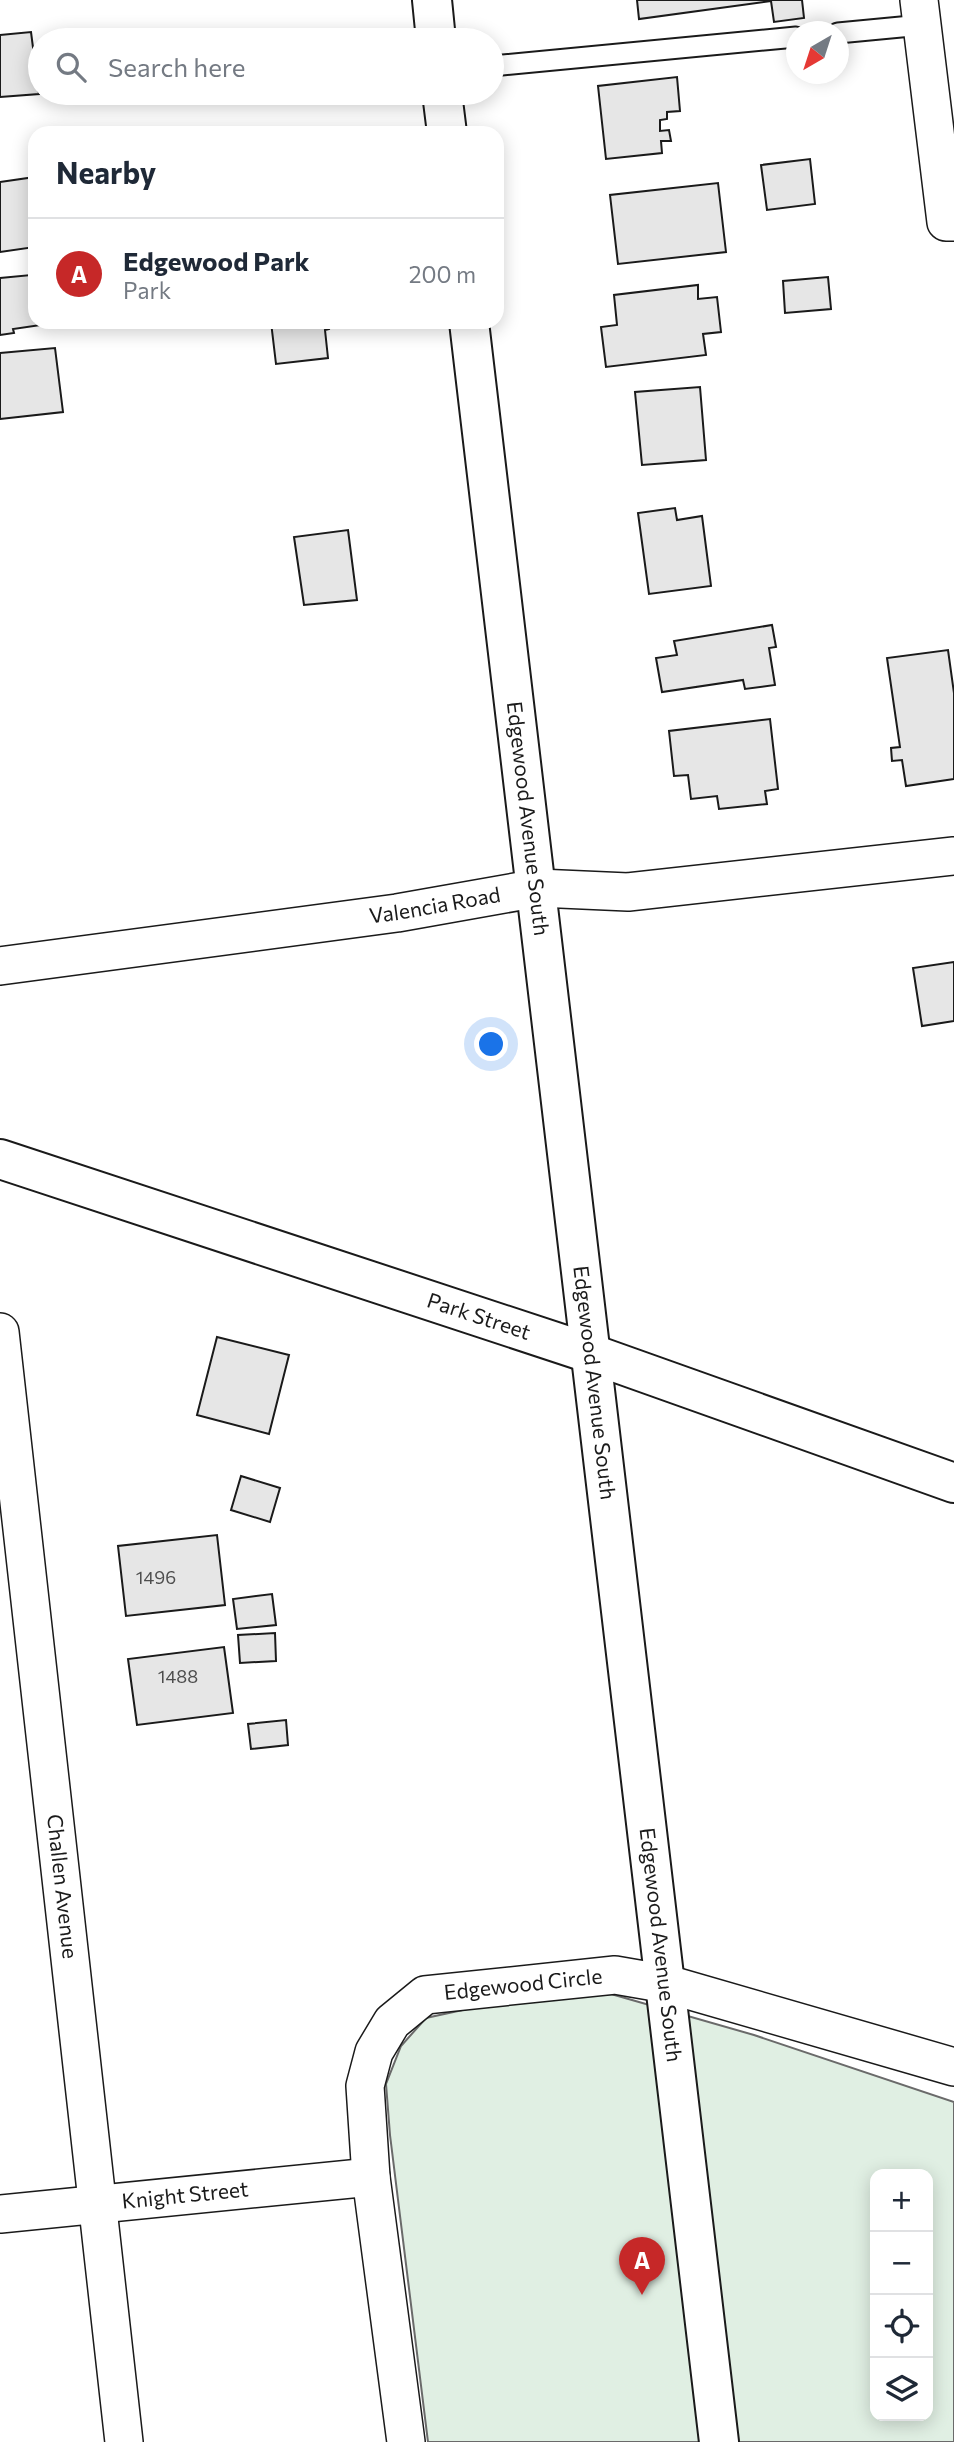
<!DOCTYPE html>
<html lang="en">
<head>
<meta charset="utf-8">
<style>
	:root { --surface:#fff; --page:#f2f2f3; --text:#1f2937; --muted:#747a83; --line:#e0e1e3; --accent:#c62828 }
	body { margin:0; font-family:Commissioner,sans-serif; background:var(--page); color:var(--text) }
	.controls { position:absolute; right:21px; bottom:21px; display:grid; overflow:hidden; border-radius:14px; box-shadow:0 4px 18px #0003 }
	.controls button { width:63px; height:63px; display:grid; place-items:center; padding:0; border:0; border-bottom:2px solid var(--line); background:var(--surface); color:var(--text); font:35px sans-serif }
	.compass { position:absolute; left:786px; top:21px; width:63px; height:63px; border-radius:50%; background:var(--surface); box-shadow:0 4px 18px #0003; rotate:219deg }
	.you { position:absolute; left:492px; top:1045px; width:24px; height:24px; margin:-18px; border:5px solid #fff; border-radius:50%; background:#1a73e8; box-shadow:0 0 0 10px #1a73e833 }
	.badge { display:grid; place-items:center; width:46px; height:46px; border-radius:50%; background:var(--accent); color:#fff; font-size:23px; font-weight:700 }
	.pin { position:absolute; translate:-50% -58px; filter:drop-shadow(0 2px 4px #0008) }
	.pin::after { content:''; position:absolute; top:37px; width:24px; height:21px; background:inherit; clip-path:polygon(0 0,100% 0,50% 100%) }
	.list { margin:0; padding:0; list-style:none }
	h2 { display:flex; justify-content:space-between; align-items:center; height:91px; margin:0; padding:0 28px; font-size:30px }
	h2 small { font-size:23px; font-weight:400; color:var(--muted) }
	.list li { display:grid; grid-template-columns:46px 1fr auto; gap:21px; align-items:center; box-sizing:border-box; height:112px; padding:0 28px; border-top:2px solid var(--line) }
	.list b { display:block; font-size:26px; white-space:nowrap }
	.list p { margin:0; font-size:23px; white-space:nowrap; color:var(--muted) }
	.list em { font-size:23px; font-style:normal; color:var(--muted) }
	.icon { flex:none; width:38px; height:38px; fill:none; stroke:currentColor; stroke-width:2; stroke-linecap:round; stroke-linejoin:round }
	.map { position:relative; flex:none; width:954px; height:2442px; overflow:hidden }
	.search { position:absolute; background:var(--surface); box-shadow:0 4px 18px #0003; left:28px; top:28px; width:476px; height:77px; display:flex; align-items:center; gap:18px; box-sizing:border-box; padding:0 24px; border-radius:38px; color:var(--muted); font-size:26px }
	.panel { position:absolute; background:var(--surface); box-shadow:0 4px 18px #0003; left:28px; top:126px; width:476px; height:203px; border-radius:21px }
	.map>svg:first-child { display:block }
</style>
</head>
<body>
<div class="map">
<svg width="954" height="2442" viewBox="0 0 954 2442">
	<rect width="100%" height="100%" fill="#fff"/>
	<!-- green -->
	<path fill="#e0efe3" stroke="#6a6a6a" stroke-width="2" fill-rule="evenodd" d="M611,1994L754,2035L954,2102V2442H428L390,2135L386,2084L401,2046L426,2018L513,1999ZM875,2174H928V2416H875Z"/>
	<!-- building -->
	<g fill="#e6e6e6" stroke="#1a1a1a" stroke-width="2">
		<polygon points="637,0 802,0 804,18 774,22 771,1 639,19"/>
		<polygon points="31,32 39,94 0,97 0,35"/>
		<polygon points="677,77 680,111 667,112 667,119 660,120 660,131 669,130 671,141 661,141 662,153 606,159 598,86"/>
		<polygon points="810,159 815,204 767,210 761,165"/>
		<polygon points="35,177 35,247 0,252 0,182"/>
		<polygon points="718,183 726,252 618,264 610,195"/>
		<polygon points="31,275 35,322 61,322 13,329 14,333 0,335 0,278"/>
		<polygon points="828,277 831,309 785,313 783,281"/>
		<polygon points="698,285 698,299 717,297 721,332 703,334 706,355 606,367 601,327 617,325 614,295"/>
		<polygon points="271,322 328,322 329,329 325,330 328,358 276,364"/>
		<polygon points="55,348 63,412 0,419 0,353"/>
		<polygon points="700,387 706,460 642,465 635,392"/>
		<polygon points="675,508 677,520 702,516 711,586 649,594 638,513"/>
		<polygon points="348,530 357,600 304,605 294,537"/>
		<polygon points="772,625 776,647 769,648 775,685 745,689 743,680 662,692 656,658 677,655 674,641"/>
		<polygon points="948,650 954,693 954,779 906,786 902,760 892,761 891,748 900,747 887,658"/>
		<polygon points="770,719 778,789 765,791 767,804 719,809 717,796 691,799 688,775 674,776 669,731"/>
		<polygon points="954,962 954,1021 922,1026 913,968"/>
		<polygon points="217,1337 289,1355 269,1434 197,1415"/>
		<polygon points="241,1476 280,1488 270,1522 231,1510"/>
		<polygon points="217,1535 225,1605 126,1616 118,1546"/>
		<polygon points="272,1594 276,1625 237,1629 233,1599"/>
		<polygon points="275,1633 276,1661 240,1663 238,1635"/>
		<polygon points="224,1647 233,1713 137,1725 128,1659"/>
		<polygon points="286,1720 288,1745 251,1749 248,1724"/>
	</g>
	<g fill="none" stroke-linecap="round" stroke-linejoin="round">
		<!-- lane casing -->
		<g stroke="#1a1a1a" stroke-width="23">
			<g id="lane">
				<polyline points="838,33 922,25"/>
				<polyline points="492,66 796,37"/>
			</g>
		</g>
		<!-- street casing -->
		<g stroke="#1a1a1a" stroke-width="40">
			<g id="street">
				<polyline points="919,0 946,222 954,222"/>
				<path id="s1" d="M0,966L397,913L538,888L628,892L954,856"/>
				<path id="s2" d="M0,1332L124,2442"/>
				<path id="s3" d="M0,2214L371,2177"/>
				<path id="s4" d="M406,2442L371,2177L365,2086L374,2052L392,2022L425,1995L615,1975L667,1984L954,2067"/>
			</g>
		</g>
		<!-- secondary casing -->
		<g stroke="#1a1a1a" stroke-width="42">
			<g id="secondary">
				<polyline points="432,0 436,40"/>
				<polyline points="442,93 447,133"/>
				<path id="s5" d="M469,322L719,2442"/>
				<path id="s6" d="M0,1159L592,1354L954,1483"/>
			</g>
		</g>
		<!-- lane -->
		<use href="#lane" stroke="#fff" stroke-width="19"/>
		<!-- street -->
		<use href="#street" stroke="#fff" stroke-width="37"/>
		<!-- secondary -->
		<use href="#secondary" stroke="#fff" stroke-width="38"/>
	</g>
	<g text-anchor="middle" stroke-width="5" stroke-linejoin="round" paint-order="stroke">
		<!-- number labels -->
		<g font-size="18" fill="#4d4d4d">
			<text x="156" y="1584">1496</text>
			<text x="178" y="1683">1488</text>
		</g>
		<!-- street labels -->
		<g font-size="21" fill="#1a1a1a" stroke="#fff">
			<text dy="7" stroke="none"><textPath href="#s5" startOffset="500">Edgewood Avenue South</textPath></text>
			<text dy="7" stroke="none"><textPath href="#s1" startOffset="439">Valencia Road</textPath></text>
			<text dy="7" stroke="none"><textPath href="#s6" startOffset="504">Park Street</textPath></text>
			<text dy="7" stroke="none"><textPath href="#s5" startOffset="1068">Edgewood Avenue South</textPath></text>
			<text dy="7" stroke="none"><textPath href="#s2" startOffset="558">Challen Avenue</textPath></text>
			<text dy="7" stroke="none"><textPath href="#s5" startOffset="1634">Edgewood Avenue South</textPath></text>
			<text dy="7" stroke="none"><textPath href="#s4" startOffset="570">Edgewood Circle</textPath></text>
			<text dy="7" stroke="none"><textPath href="#s3" startOffset="186">Knight Street</textPath></text>
		</g>
	</g>
</svg>
<div class="controls">
<button>+</button>
<button>−</button>
<button><svg class="icon" aria-label="locate" viewBox="0 0 24 24"><circle cx="12" cy="12" r="6"/><path d="M12 2v4M12 18v4M2 12h4M18 12h4"/></svg></button>
<button><svg class="icon" aria-label="layers" viewBox="0 0 24 24"><path d="M12 4l9 5-9 5-9-5zM3 14l9 5 9-5"/></svg></button>
</div>
<svg class="compass" viewBox="-18 -18 36 36"><path d="M0-13l5 13h-10z" fill="#e53935"/><path d="M0 13l5-13h-10z" fill="#747a83"/></svg>
<div class="you"></div>
<div class="pin badge" style="left:642px;top:2295px">A</div>
<div class="search"><svg class="icon" aria-label="search" viewBox="0 0 24 24"><circle cx="10" cy="10" r="6"/><path d="M15 15l6 6"/></svg>Search here</div>
<section class="panel">
<h2>Nearby<small></small></h2>
<ul class="list">
<li><span class="badge">A</span><div><b>Edgewood Park</b><p>Park</p></div><em>200 m</em></li>
</ul>
</section>
</div>
</body>
</html>
